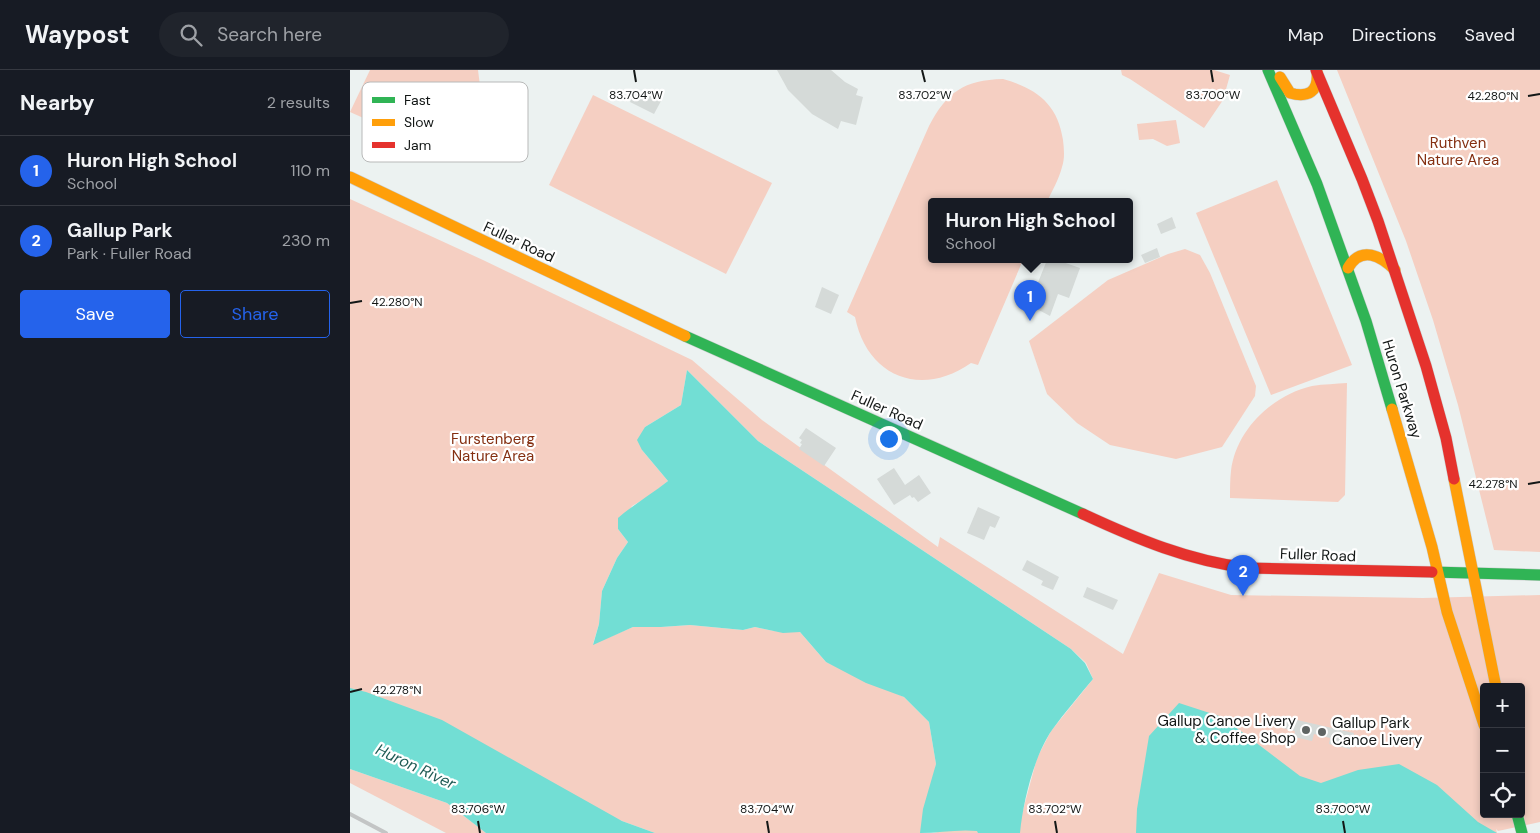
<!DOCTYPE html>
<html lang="en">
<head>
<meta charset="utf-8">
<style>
	:root { --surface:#171b24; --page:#20242c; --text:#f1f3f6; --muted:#9ea1a6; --line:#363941; --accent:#2563eb }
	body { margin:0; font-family:"DM Sans",sans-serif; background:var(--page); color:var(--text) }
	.controls { position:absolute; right:15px; bottom:15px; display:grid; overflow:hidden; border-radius:5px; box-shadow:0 2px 8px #0003 }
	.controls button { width:45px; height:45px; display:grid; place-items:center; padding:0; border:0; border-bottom:1px solid var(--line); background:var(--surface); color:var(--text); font:25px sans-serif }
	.you { position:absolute; left:538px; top:368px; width:18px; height:18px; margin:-12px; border:4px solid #fff; border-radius:50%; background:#1a73e8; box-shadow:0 0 0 8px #1a73e833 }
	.badge { display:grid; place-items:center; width:32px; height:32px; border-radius:50%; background:var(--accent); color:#fff; font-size:16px; font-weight:700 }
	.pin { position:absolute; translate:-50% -41px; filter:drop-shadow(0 1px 2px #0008) }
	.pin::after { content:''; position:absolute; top:26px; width:18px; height:15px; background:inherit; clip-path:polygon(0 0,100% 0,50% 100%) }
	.popup { position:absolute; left:578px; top:128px; width:205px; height:65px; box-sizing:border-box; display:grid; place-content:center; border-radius:5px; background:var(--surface); filter:drop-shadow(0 1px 4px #0005); font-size:16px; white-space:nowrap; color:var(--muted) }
	.popup b { font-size:19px; color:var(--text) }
	.popup::after { content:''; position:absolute; left:50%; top:100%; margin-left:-10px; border:10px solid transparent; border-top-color:var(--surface) }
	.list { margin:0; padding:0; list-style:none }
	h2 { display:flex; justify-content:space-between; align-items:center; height:65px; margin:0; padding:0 20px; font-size:21px }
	h2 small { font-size:16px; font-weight:400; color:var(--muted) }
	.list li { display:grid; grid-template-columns:32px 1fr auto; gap:15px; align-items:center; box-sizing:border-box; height:70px; padding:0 20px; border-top:1px solid var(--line) }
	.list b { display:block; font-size:19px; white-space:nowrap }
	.list p { margin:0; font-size:16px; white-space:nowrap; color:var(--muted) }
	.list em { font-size:16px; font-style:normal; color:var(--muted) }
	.actions { display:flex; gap:10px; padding:15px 20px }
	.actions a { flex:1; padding:11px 0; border:1px solid var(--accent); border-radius:5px; text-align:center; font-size:18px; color:var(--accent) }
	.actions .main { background:var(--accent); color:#fff }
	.icon { flex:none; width:28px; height:28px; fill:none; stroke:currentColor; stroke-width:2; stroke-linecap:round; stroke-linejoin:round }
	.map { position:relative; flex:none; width:1190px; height:763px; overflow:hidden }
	header { display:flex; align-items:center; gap:30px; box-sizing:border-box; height:70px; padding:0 25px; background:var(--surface); border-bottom:1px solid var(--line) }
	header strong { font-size:24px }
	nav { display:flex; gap:28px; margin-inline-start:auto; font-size:18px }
	.search { width:350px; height:45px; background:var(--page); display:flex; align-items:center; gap:12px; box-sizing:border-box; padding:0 18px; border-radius:28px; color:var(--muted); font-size:19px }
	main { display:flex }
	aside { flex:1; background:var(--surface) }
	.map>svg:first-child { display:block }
</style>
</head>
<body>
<header>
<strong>Waypost</strong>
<div class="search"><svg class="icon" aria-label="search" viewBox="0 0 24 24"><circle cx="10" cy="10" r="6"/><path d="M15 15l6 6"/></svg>Search here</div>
<nav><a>Map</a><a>Directions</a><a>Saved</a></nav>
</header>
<main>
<aside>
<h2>Nearby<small>2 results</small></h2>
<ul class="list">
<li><span class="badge">1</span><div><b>Huron High School</b><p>School</p></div><em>110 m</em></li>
<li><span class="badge">2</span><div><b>Gallup Park</b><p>Park · Fuller Road</p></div><em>230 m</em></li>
</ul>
<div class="actions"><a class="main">Save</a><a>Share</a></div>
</aside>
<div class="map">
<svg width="1190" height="763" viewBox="0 0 1190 763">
	<rect width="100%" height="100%" fill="#ecf2f1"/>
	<!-- green -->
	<g fill="#f5cfc2" fill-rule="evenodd">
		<polygon points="20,0 128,0 130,16 120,46 98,86 0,42"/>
		<polygon points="771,0 864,0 880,5 873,30 854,58 780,9 772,5"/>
		<polygon points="987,0 1190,0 1190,482 1144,480 1108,335 1083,250 1056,171"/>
		<path d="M653,9C686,18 708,34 713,70C714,79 715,88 712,97C709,109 702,121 697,132H581V190H673L628,295L621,293C571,328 517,307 505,247L497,242L579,56C597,22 614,10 653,9Z"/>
		<polygon points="243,25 422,113 376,204 199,115"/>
		<polygon points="826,50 830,73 817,76 803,69 789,70 787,54"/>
		<polygon points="927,110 1002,295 921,325 846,143"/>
		<path d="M0,129L133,190L342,290L412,350L588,477L590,467L773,584L809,503L881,525L1073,528L1190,525V763H583L672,744L687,688L701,661L743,609L736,593L721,579L408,371L337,300L331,335L295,357L292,380L318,411L301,425L282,436L268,459L278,472L267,488L252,521L249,554L243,574L283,557H311L340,555L393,560L405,557L424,561L450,562L476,592L554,627L579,652L586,694L572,763H305L272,751L0,622ZM1134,617H1171V744H1134Z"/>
		<polygon points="835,179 850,185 860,203 906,316 905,326 872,377 826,389 760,375 727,353 697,324 679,271 758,210 818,184"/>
		<path d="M997,313L995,425L988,432L880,428C880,419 880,409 881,401C886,359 923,325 962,316C974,314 986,314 997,313Z"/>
		<polygon points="0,699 97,733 136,763 96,763 0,713"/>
	</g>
	<!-- water -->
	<g fill="#72ded4">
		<path d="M337,300L408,371L721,579L735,593L743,609C729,626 715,642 702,660C684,686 673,732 670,763H628L627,761C608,759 589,763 570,763L573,739L586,694L579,652L554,627L516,613L476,592L450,562L433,563L405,557L393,560L340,555L311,557H283L243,575L249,554L252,521L267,488L278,472L268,459V448C284,434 302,424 318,411L292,380L287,370L295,357L331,335Z"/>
		<polygon points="0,618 16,622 92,650 272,751 305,763 136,763 97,733 0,699"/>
		<polygon points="829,633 872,647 950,706 971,713 1008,700 1049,694 1087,715 1128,752 1147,763 786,763 787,739 799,666"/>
	</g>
	<!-- pier -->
	<polygon fill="#ecf2f1" points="1190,752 1190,763 1147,763 1146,759 1148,761"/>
	<!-- building -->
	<g fill="#d5dad8">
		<polygon points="427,0 481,0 495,12 508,19 506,25 513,27 506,55 491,51 488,59 462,44 438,20"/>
		<polygon points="286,19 311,31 304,44 280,32"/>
		<polygon points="822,147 826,158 811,164 807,154"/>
		<polygon points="807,178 810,187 795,193 791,185"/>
		<polygon points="697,190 707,190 730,198 719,228 708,224 700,246 685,238 693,218 687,215"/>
		<polygon points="472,217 489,225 481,244 465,237"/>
		<polygon points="456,358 486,378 474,396 449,379 452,374 450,373 452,370 449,368"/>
		<polygon points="544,398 555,415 569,405 581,423 568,432 564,427 562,428 560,425 544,435 527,409"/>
		<polygon points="628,437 650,447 645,458 640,456 634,470 617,463"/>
		<polygon points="677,490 709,507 703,520 691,515 693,511 672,500"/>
		<polygon points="737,517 768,530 763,540 733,527"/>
		<polygon points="934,647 1004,663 1000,679 979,674 980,668 964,664 962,671 944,667 945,661 932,658"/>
	</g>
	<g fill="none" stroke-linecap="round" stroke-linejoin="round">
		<!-- fast casing -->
		<g stroke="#cacece" stroke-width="12">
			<g id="fast">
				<polyline points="918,0 967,114 1016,251 1042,339"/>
				<polyline points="335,266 733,444"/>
				<polyline points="1082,502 1190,505"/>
				<polyline points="1167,744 1172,763"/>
			</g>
		</g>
		<!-- slow casing -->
		<g stroke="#cacece" stroke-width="12">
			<g id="slow">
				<path d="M930,7L940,23C958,28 969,22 967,2"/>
				<polyline points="0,107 157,182 335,266"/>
				<path d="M998,198C1011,175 1031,186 1045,200"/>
				<polyline points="1042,339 1082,477 1097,542 1134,655"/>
				<polyline points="1104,409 1146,617"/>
			</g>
		</g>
		<!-- jam casing -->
		<g stroke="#cacece" stroke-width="12">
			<g id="jam">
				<polyline points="966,0 1012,109 1028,151 1076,296 1096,368 1104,409"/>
				<path d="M733,444C787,469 839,491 898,498L1082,502"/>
			</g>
		</g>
		<!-- fast -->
		<use href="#fast" stroke="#30b455" stroke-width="11"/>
		<!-- slow -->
		<use href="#slow" stroke="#ff9f0a" stroke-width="11"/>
		<!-- jam -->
		<use href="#jam" stroke="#e5322d" stroke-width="11"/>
		<!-- rail -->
		<polyline stroke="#c3c5c5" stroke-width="4" points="0,744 36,763"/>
	</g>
	<!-- ticks -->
	<path fill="none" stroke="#131716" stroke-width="2" d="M284,0L286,12M572,0L575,12M861,0L863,12M1178,26L1190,24M0,233L12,231M1178,414L1190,412M0,622L12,619M128,751L130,763M417,751L419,763M705,751L707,763M993,751L995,763"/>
	<!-- markers -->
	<g fill="#5f6463" stroke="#fff" stroke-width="2">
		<circle cx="956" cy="660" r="5"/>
		<circle cx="972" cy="662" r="5"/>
	</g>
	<g text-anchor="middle" stroke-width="4.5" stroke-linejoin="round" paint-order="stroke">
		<!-- park labels -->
		<g font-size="15" fill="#842f11" stroke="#fff">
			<text x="1108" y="78">Ruthven<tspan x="1108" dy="17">Nature Area</tspan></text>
			<text x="143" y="374">Furstenberg<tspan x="143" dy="17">Nature Area</tspan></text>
		</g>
		<!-- street labels -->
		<g font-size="15" fill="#131716" stroke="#fff">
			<text transform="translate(169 172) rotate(25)" y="5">Fuller Road</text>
			<text transform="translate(1052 319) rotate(73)" y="5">Huron Parkway</text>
			<text transform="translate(537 340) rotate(24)" y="5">Fuller Road</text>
			<text transform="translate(968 485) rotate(2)" y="5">Fuller Road</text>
		</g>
		<!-- poi labels -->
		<g font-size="15" fill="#131716" stroke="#fff" text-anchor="end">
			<text x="946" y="656">Gallup Canoe Livery<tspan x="946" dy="17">&amp; Coffee Shop</tspan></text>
			<text x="982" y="658" text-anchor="start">Gallup Park<tspan x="982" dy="17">Canoe Livery</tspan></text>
		</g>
		<!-- water labels -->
		<g font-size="16" font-style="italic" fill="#1f5b55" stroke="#fff">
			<text transform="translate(66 696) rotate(25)" y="6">Huron River</text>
		</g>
	</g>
	<!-- legend -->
	<rect x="12" y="12" width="166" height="80" rx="8" fill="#fff" stroke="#b8b9b9" stroke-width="1"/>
	<rect x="22" y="27" width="23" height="6" fill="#30b455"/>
	<rect x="22" y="49" width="23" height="7" fill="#ff9f0a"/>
	<rect x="22" y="72" width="23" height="6" fill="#e5322d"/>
	<g font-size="14" fill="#131716">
		<text x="54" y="35">Fast</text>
		<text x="54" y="57">Slow</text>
		<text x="54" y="80">Jam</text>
	</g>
	<g font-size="12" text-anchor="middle" fill="#131716" stroke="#fff" stroke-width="4.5" stroke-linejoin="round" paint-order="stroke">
		<text x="286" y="29">83.704°W</text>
		<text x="575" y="29">83.702°W</text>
		<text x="863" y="29">83.700°W</text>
		<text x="1143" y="30">42.280°N</text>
		<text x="47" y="236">42.280°N</text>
		<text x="1143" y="418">42.278°N</text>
		<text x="47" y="624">42.278°N</text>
		<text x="128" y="743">83.706°W</text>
		<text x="417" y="743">83.704°W</text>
		<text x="705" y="743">83.702°W</text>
		<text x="993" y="743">83.700°W</text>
	</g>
</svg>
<div class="controls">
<button>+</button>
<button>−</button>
<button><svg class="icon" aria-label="locate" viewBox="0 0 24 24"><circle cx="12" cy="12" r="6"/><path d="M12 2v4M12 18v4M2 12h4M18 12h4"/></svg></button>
</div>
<div class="you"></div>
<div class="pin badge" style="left:680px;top:251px">1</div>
<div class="popup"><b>Huron High School</b>School</div>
<div class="pin badge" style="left:893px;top:526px">2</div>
</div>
</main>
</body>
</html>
